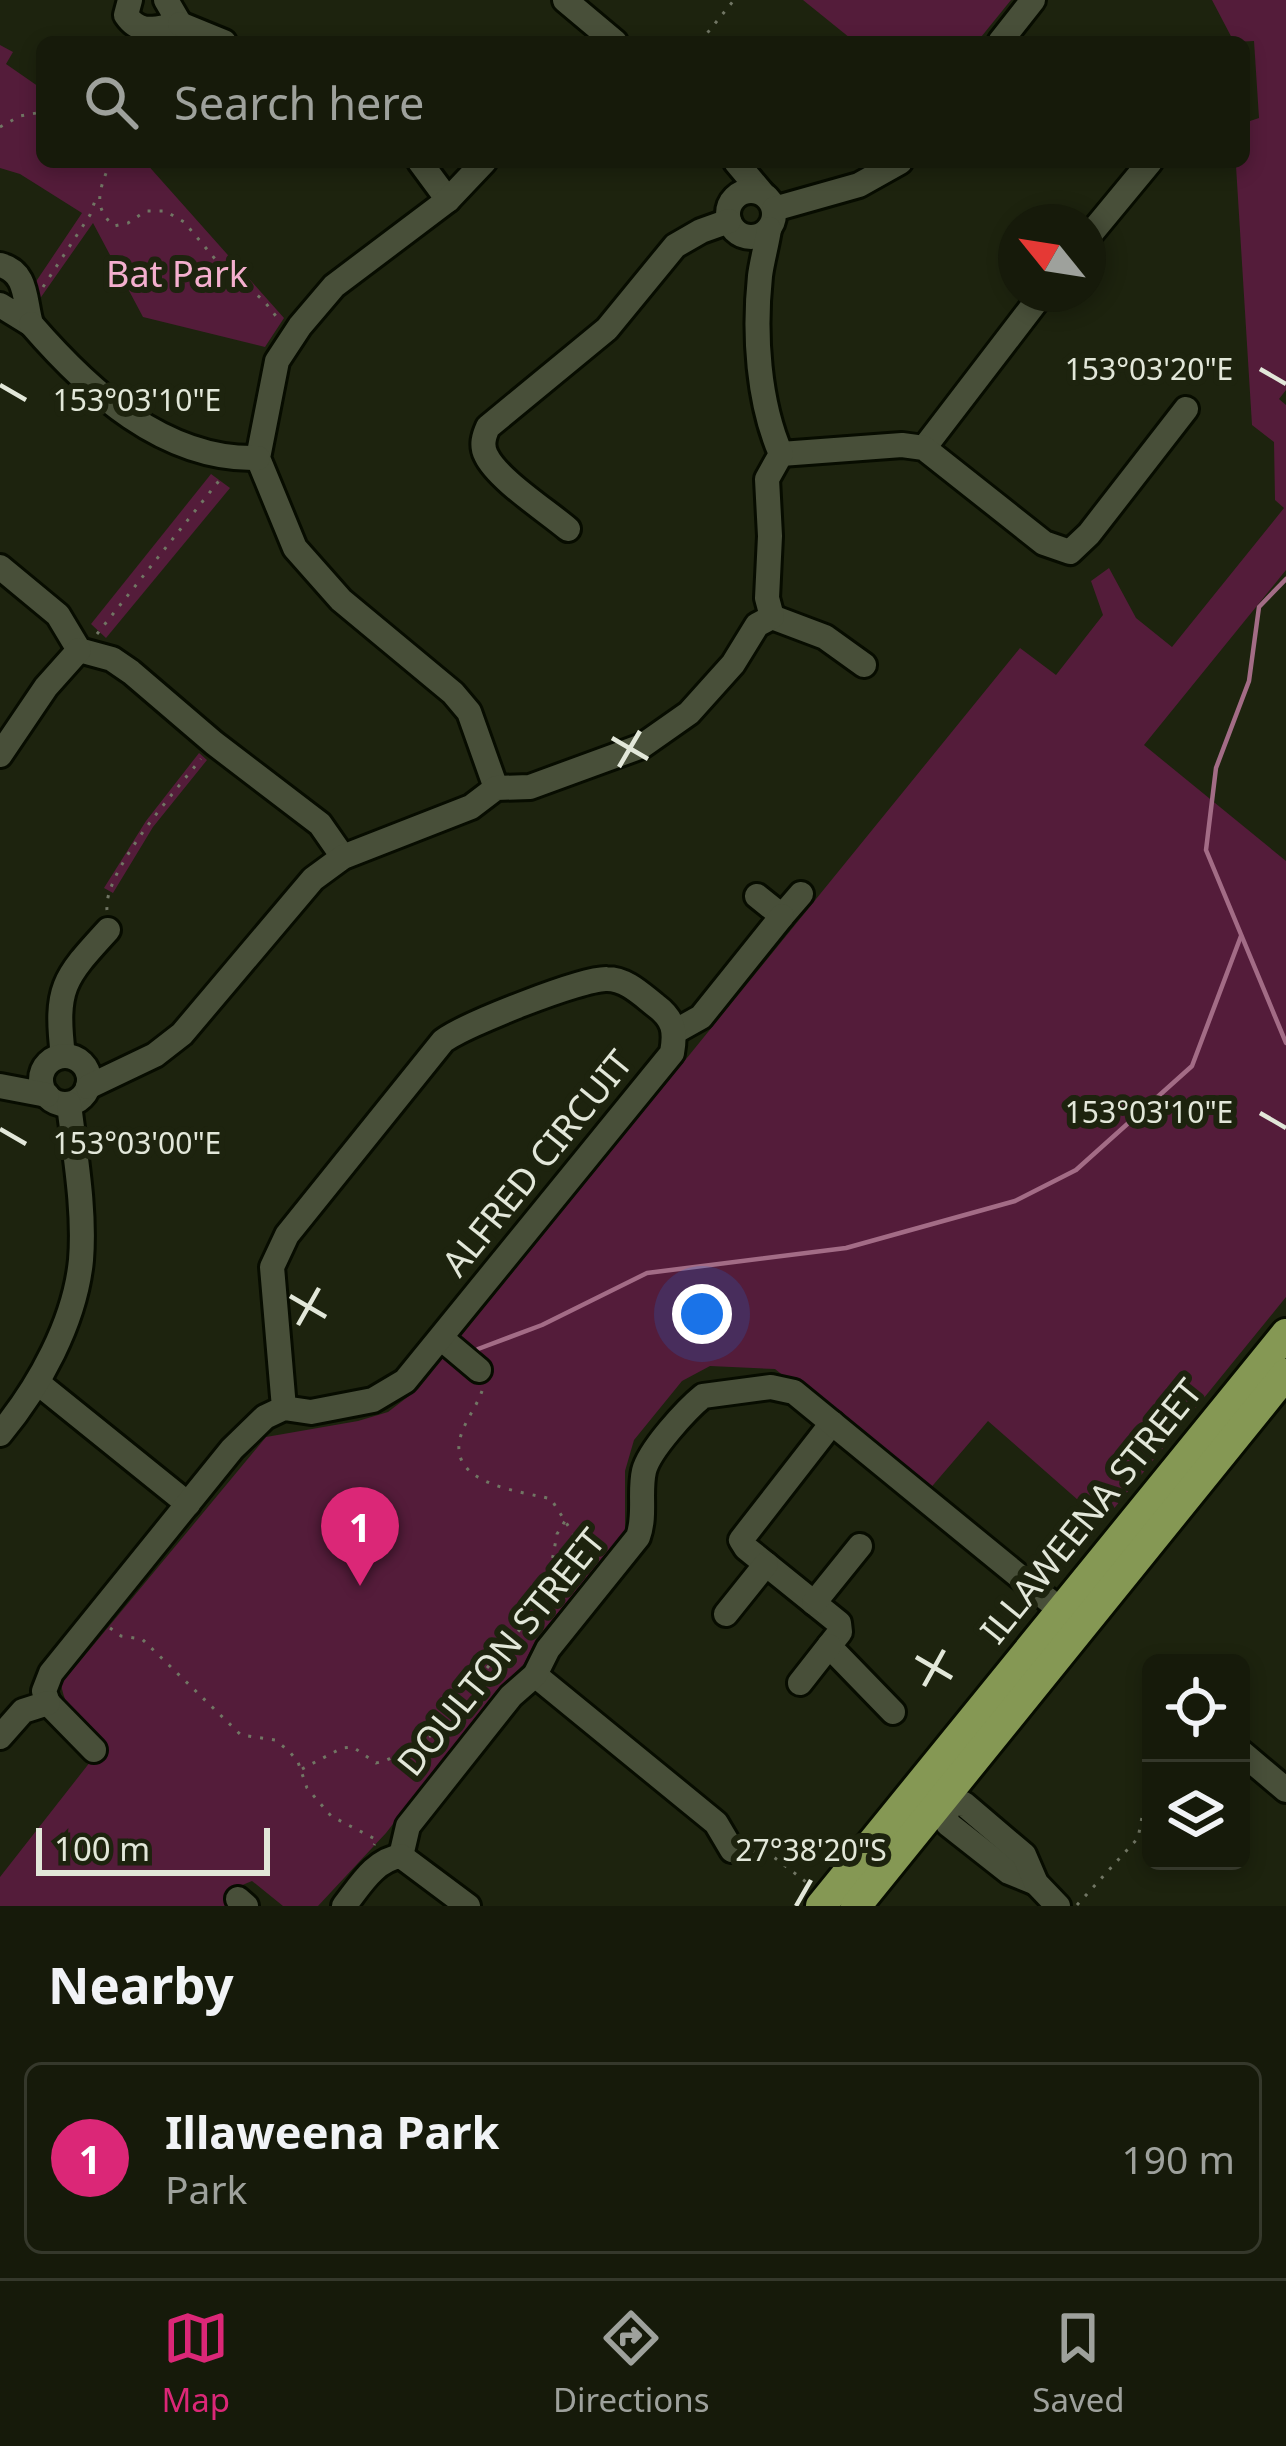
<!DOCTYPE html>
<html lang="en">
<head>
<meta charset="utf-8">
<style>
	:root { --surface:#161a0a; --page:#232718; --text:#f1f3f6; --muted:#9ea19c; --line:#35382b; --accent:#db2777 }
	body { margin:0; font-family:"Noto Sans",sans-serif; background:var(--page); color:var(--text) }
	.controls { position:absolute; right:36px; bottom:36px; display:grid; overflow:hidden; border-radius:18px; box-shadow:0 6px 18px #0003 }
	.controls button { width:108px; height:108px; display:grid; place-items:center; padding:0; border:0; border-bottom:3px solid var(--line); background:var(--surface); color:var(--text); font:60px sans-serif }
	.compass { position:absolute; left:998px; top:204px; width:108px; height:108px; border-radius:50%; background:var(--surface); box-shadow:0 6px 18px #0003; rotate:300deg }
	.scale { position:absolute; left:36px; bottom:30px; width:234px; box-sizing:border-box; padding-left:12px; border:6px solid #e2e7d9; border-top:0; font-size:33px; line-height:42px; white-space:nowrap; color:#e2e7d9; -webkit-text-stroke:9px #1d230e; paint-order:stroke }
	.you { position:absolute; left:702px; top:1314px; width:42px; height:42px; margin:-30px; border:9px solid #fff; border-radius:50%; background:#1a73e8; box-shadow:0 0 0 18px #1a73e833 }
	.badge { display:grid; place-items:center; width:78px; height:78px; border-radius:50%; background:var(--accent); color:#fff; font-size:39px; font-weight:700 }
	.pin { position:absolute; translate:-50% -99px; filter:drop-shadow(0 3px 6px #0008) }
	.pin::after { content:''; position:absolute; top:63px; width:42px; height:36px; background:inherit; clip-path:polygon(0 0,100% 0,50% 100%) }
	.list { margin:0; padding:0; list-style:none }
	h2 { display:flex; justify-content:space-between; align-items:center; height:156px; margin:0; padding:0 48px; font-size:51px }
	h2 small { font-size:39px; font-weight:400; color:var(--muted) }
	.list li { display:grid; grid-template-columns:78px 1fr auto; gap:36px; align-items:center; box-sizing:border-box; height:192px; margin:0 24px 24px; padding:0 24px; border:3px solid var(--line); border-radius:18px }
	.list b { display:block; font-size:45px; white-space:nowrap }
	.list p { margin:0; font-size:39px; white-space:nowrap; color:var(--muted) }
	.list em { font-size:39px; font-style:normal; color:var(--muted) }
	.icon { flex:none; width:66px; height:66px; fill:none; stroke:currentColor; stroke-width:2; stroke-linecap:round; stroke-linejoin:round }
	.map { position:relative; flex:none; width:1286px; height:1906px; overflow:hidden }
	.search { position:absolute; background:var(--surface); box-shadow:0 6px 18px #0003; left:36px; right:36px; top:36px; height:132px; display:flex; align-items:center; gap:30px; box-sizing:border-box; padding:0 42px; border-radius:18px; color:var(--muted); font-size:45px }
	.sheet { height:372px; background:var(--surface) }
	nav { display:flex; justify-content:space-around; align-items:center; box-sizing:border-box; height:168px; border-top:3px solid var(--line); background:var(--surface); font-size:33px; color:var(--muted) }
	nav a { display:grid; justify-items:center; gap:6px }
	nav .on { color:var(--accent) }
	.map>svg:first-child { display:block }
</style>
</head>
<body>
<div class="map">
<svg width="1286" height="1906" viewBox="0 0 1286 1906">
	<rect width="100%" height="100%" fill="#1d230e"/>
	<!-- green -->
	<g fill="#541c3a">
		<polygon points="803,0 1011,0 977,42 855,42"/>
		<path d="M1212,0H1286V390L1279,399L1286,405V570L1144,745L1286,861V1297L1103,1522L988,1421L928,1491L775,1369L710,1366L682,1381L634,1440L625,1471V1533L536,1639L524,1664L496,1691L386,1833L318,1906H283L252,1881L240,1886L227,1906H0V1877L94,1757L105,1750V1743C81,1726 66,1713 61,1684L266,1437L358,1421L388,1412L418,1389L1020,648L1056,675L1103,615L1091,581L1109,568L1136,618L1172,647L1284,508L1275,500L1274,442L1252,425L1236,166L1232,162H1244V123L1259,118L1254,41L1234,42Z"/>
		<polygon points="0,45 13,52 6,64 42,89 42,162 145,162 284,318 265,347 143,317 93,223 39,300 35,283 82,213 20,174 0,168"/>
		<polygon points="211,474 230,488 106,638 91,624"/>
		<polygon points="199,753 207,760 153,827 113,893 104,888 146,821"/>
	</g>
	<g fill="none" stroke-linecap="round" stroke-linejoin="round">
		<!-- stream -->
		<g stroke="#a36c86" stroke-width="4.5">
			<polyline points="1286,579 1259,607 1249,681 1216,768 1206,850 1286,1043"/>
			<polyline points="478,1349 542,1325 647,1273 846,1248 1015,1201 1076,1170 1192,1066 1241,936"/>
		</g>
		<!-- minor casing -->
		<g stroke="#070c00" stroke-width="30">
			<g id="minor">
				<path d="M130,0L126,15C141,37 158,27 180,24L166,0"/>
				<polyline points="565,0 615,42"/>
				<polyline points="180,24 224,42"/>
				<polyline points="1000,42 1033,0"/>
				<polyline points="420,162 448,200"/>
				<polyline points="484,162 448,200 334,286 300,326 277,361 258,458 295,548 341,600 453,693 469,712 496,788"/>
				<polyline points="736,162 762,193"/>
				<circle cx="751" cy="214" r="23"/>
				<polyline points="774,209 859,185 900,162"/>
				<polyline points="1088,237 1150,162"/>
				<path d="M0,265C28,272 24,300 31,324L0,305"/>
				<path d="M31,324C88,390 164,461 258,458"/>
				<polyline points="924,448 1042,294"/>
				<polyline points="781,454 902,445 924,448 1044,543 1070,552 1089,534 1186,409"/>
				<path d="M568,529C547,511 497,479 486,455C481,445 484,436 488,427L607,329L675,246L701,231L729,221"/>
				<polyline points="0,567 58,615 79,650 112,659 131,672 214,743 320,824 343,857"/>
				<polyline points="772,617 825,637 864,665"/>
				<polyline points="0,755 46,687 79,650"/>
				<polyline points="757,896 782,916 801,894"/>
				<polyline points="676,1031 701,1017 782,916"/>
				<path d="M63,1056C55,988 63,979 108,930"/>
				<circle cx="65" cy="1080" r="24"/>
				<polyline points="0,1086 47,1095"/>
				<path d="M88,1087L155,1055L182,1034L313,879L343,857L471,807L496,788L530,787L642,746L689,713L733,664L757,625L772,617L767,598L770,536L767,479L781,454C758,402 754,333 760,276C762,260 767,244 769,229"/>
				<polyline points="441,1338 479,1370"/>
				<polyline points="38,1383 188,1504"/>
				<polyline points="832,1423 741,1540 746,1548 839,1623 840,1632 829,1646 893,1712"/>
				<path d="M0,1434C39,1387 75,1322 81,1260C85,1209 75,1155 69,1104"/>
				<polyline points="814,1603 860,1546"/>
				<polyline points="726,1614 766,1564"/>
				<polyline points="535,1675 716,1823 732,1850"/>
				<polyline points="800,1683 829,1646"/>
				<path d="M48,1703L44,1691L51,1673L232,1449L265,1417L284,1408L311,1412L373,1400L405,1381L672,1053C676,1031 674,1019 655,1005C641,994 626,979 607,979C582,978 464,1025 443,1041L287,1235L272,1267L284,1408"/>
				<polyline points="48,1703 94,1750"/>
				<polyline points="0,1737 23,1711 48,1703"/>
				<polyline points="1241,1752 1286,1790"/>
				<polyline points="939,1791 948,1824 1009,1872 1036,1883"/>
				<polyline points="928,1802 964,1804 1024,1855 1036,1883 1058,1906"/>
				<path d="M401,1856L408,1826L511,1696L535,1675L548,1649L638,1537C646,1515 639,1493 644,1471C649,1450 687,1409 703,1396L771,1387L794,1392L1075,1622"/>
				<polyline points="238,1899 246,1906"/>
				<path d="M344,1906C360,1886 374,1860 401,1856L468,1906"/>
			</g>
		</g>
		<!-- major casing -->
		<g stroke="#070c00" stroke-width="36">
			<g id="major">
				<polyline points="821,1906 1286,1334"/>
				<polyline points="856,1906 1286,1374"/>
			</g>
		</g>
		<!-- path -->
		<g stroke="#717664" stroke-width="3" stroke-dasharray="3 9" stroke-linecap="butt">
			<polyline points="700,42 734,0"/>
			<polyline points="0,127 20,116 42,112"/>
			<path d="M105,162L108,168C99,191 93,208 114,226L128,223L146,211H165L184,222L216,260L264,301L279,320"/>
			<polyline points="43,287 90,215 96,198"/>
			<polyline points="97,634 222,477"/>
			<path d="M107,910C103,872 176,790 201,759"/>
			<path d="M482,1391C477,1406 466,1419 461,1435C445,1485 522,1491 551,1499L593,1565"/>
			<polyline points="110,1628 121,1636 142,1639 241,1735 275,1740 289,1751 298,1762 307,1788 331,1816 377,1840 374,1845"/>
			<polyline points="487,1668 545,1600 557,1534 565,1521"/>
			<path d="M302,1769L342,1748L353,1747L376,1763C397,1759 396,1751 411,1744C426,1738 434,1735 447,1725"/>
			<polyline points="752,1851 771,1855 810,1885"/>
			<polyline points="1077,1905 1138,1838 1151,1770"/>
		</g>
		<!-- minor -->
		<use href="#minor" stroke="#484f39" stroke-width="24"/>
		<!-- major -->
		<use href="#major" stroke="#859854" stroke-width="30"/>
	</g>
	<!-- ticks -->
	<path fill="none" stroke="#e2e7d9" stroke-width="4.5" d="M1260,369L1286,384M0,385L26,400M612,738L648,759M619,767L640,731M1260,1113L1286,1128M0,1129L26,1144M290,1296L326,1317M298,1325L319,1288M916,1657L952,1678M924,1686L944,1650M796,1906L811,1880"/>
	<g text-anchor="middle" stroke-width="12" stroke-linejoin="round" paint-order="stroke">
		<!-- park labels -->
		<g font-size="36" fill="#f4afce" stroke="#1d230e">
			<text x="177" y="287">Bat Park</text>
		</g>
		<!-- street labels -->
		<g font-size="36" fill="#e2e7d9" stroke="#1d230e">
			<text transform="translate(537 1163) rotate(-51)" y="13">ALFRED CIRCUIT</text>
			<text transform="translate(1091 1511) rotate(-51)" y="13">ILLAWEENA STREET</text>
			<text transform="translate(501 1652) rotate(-51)" y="13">DOULTON STREET</text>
		</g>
	</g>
	<g font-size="30" text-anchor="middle" fill="#e2e7d9" stroke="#1d230e" stroke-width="12" stroke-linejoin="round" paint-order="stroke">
		<text x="1149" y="380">153°03'20"E</text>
		<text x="137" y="411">153°03'10"E</text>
		<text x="1149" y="1123">153°03'10"E</text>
		<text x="137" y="1154">153°03'00"E</text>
		<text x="811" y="1861">27°38'20"S</text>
	</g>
</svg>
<div class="controls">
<button><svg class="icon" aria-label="locate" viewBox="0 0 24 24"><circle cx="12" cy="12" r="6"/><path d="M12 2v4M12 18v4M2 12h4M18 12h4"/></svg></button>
<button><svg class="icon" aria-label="layers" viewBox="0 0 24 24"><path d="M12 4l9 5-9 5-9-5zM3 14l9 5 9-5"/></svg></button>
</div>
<svg class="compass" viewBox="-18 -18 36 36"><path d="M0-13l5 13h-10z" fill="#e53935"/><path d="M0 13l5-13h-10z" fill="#9ea19c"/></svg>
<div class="scale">100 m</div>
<div class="you"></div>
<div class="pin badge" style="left:360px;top:1586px">1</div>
<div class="search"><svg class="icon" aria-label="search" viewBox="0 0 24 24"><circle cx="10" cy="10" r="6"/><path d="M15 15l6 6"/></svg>Search here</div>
</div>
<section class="sheet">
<h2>Nearby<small></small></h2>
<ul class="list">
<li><span class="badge">1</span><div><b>Illaweena Park</b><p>Park</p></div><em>190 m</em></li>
</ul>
</section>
<nav>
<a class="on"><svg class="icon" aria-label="map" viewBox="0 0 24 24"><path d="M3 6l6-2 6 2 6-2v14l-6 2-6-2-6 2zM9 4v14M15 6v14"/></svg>Map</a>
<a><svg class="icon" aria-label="directions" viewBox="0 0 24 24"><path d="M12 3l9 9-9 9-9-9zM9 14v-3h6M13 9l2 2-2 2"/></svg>Directions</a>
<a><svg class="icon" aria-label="saved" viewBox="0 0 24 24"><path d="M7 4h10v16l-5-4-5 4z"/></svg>Saved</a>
</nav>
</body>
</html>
